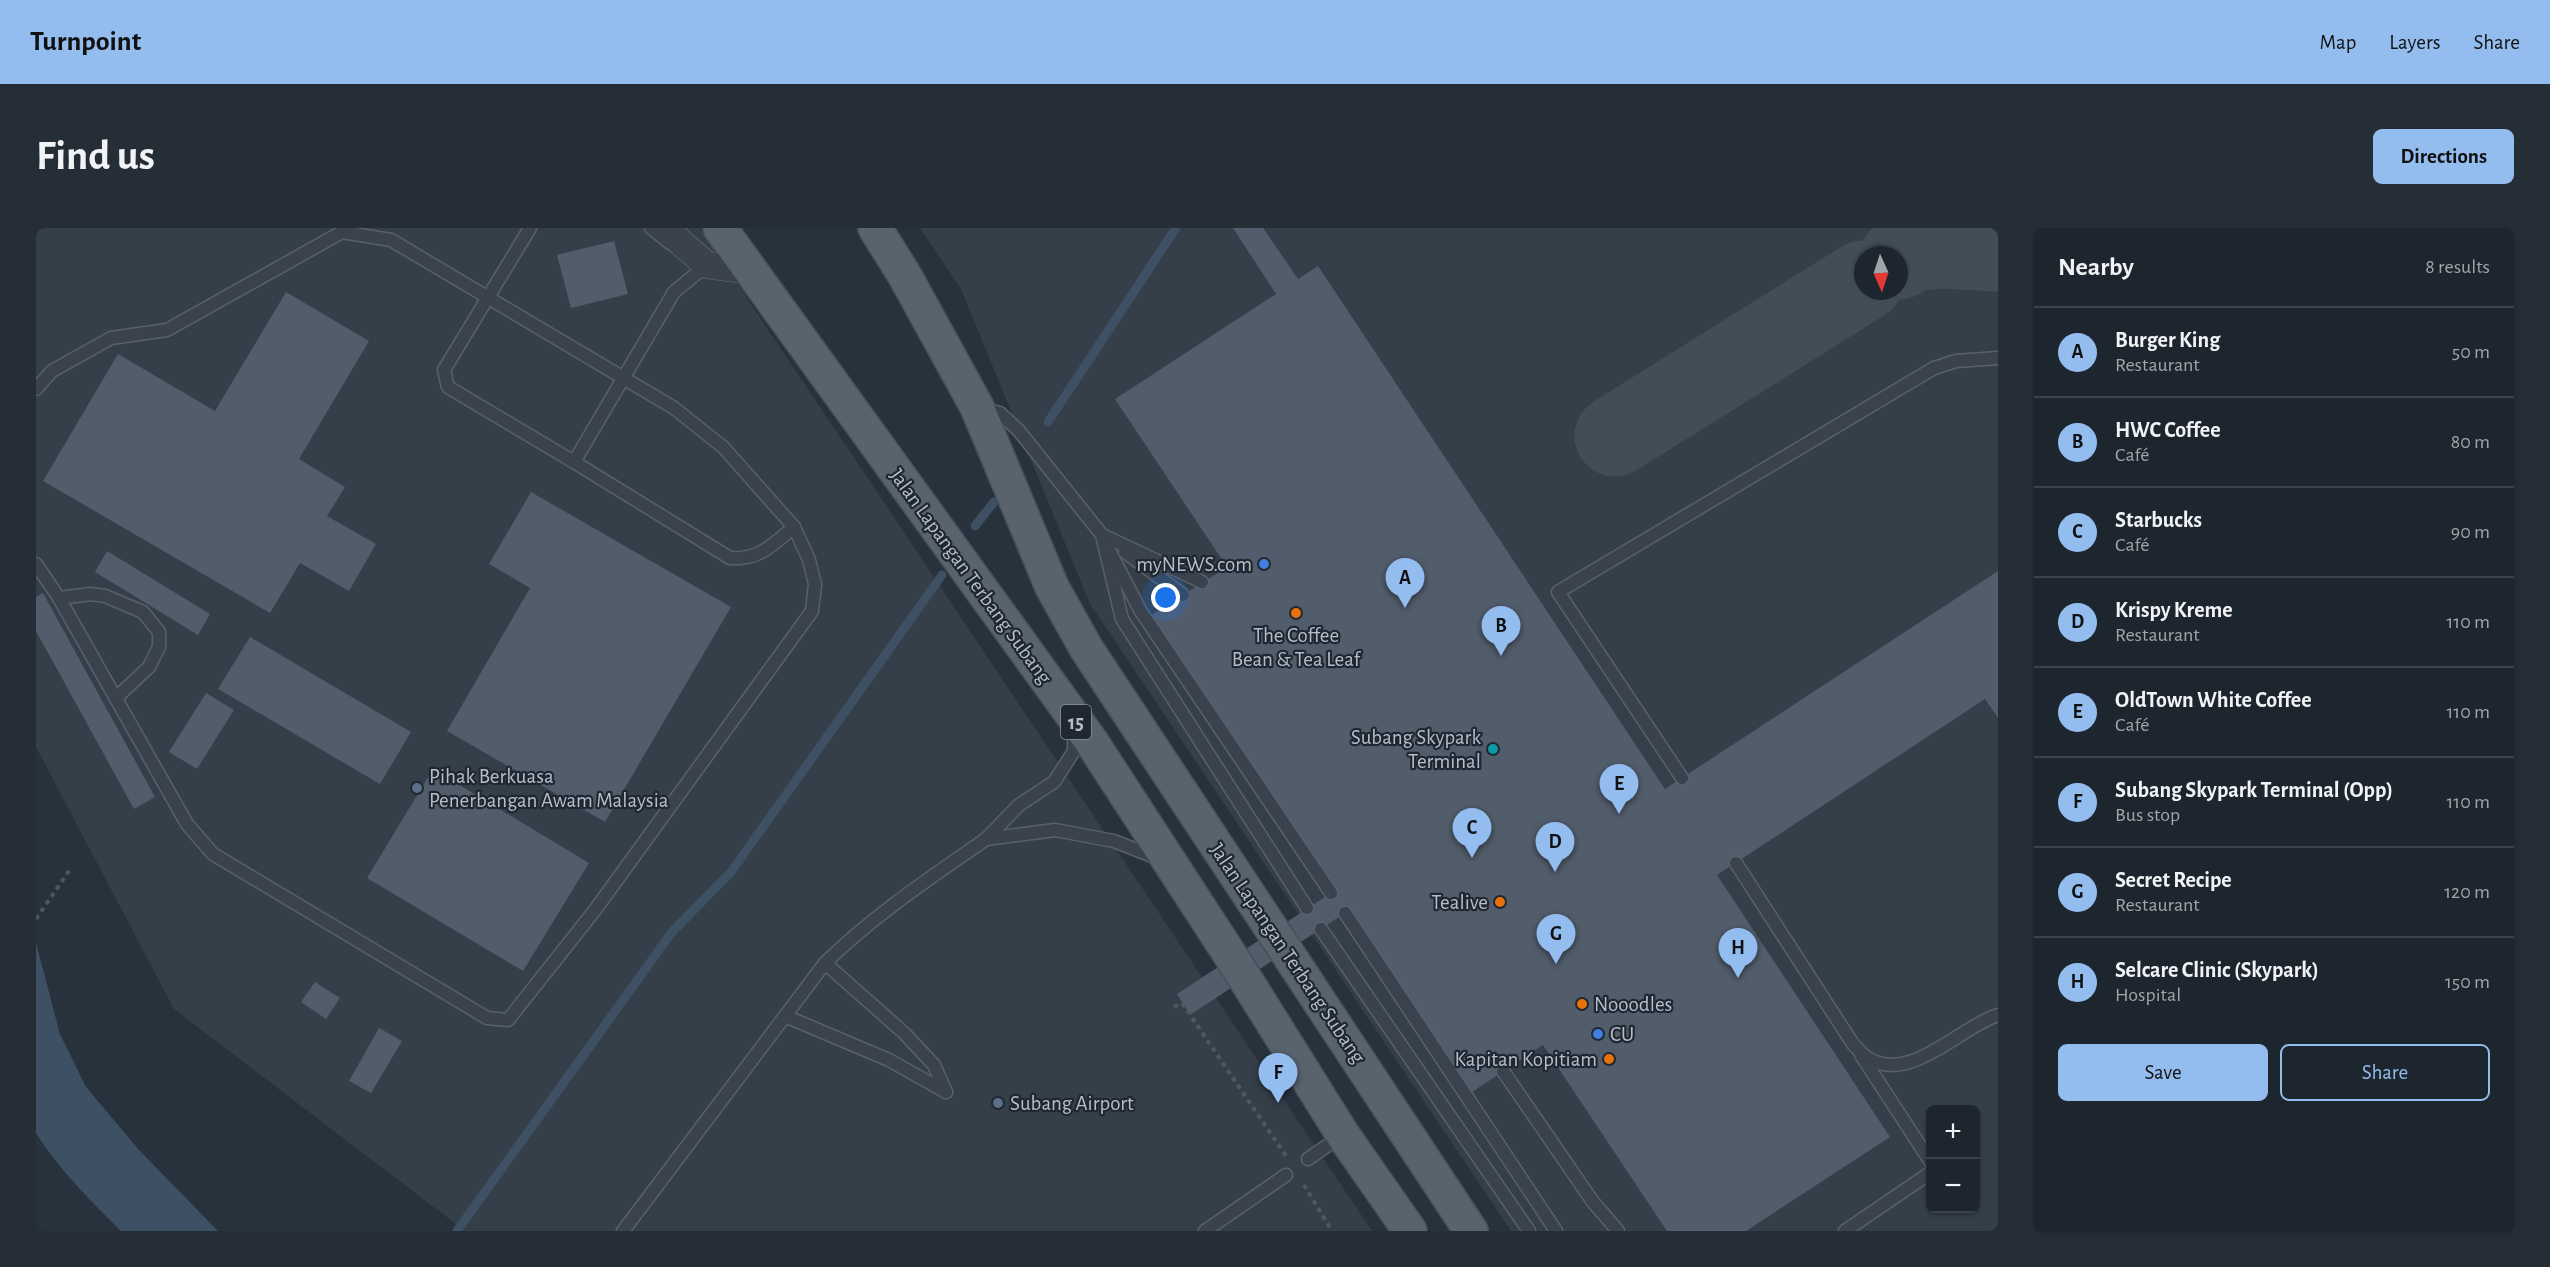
<!DOCTYPE html>
<html lang="en">
<head>
<meta charset="utf-8">
<style>
	:root { --surface:#1d262e; --page:#252e36; --text:#f1f3f6; --muted:#a0a5aa; --line:#3b434a; --accent:#94bdef }
	body { margin:0; font-family:"Alegreya Sans",sans-serif; background:var(--page); color:var(--text) }
	.controls { position:absolute; right:18px; bottom:18px; display:grid; overflow:hidden; border-radius:9px; box-shadow:0 2px 4px #0004 }
	.controls button { width:54px; height:54px; display:grid; place-items:center; padding:0; border:0; border-bottom:2px solid var(--line); background:var(--surface); color:var(--text); font:30px sans-serif }
	.compass { position:absolute; left:1818px; top:18px; width:54px; height:54px; border-radius:50%; background:var(--surface); box-shadow:0 2px 4px #0004; rotate:177deg }
	.you { position:absolute; left:1130px; top:370px; width:21px; height:21px; margin:-15px; border:4px solid #fff; border-radius:50%; background:#1a73e8; box-shadow:0 0 0 9px #1a73e833 }
	.badge { display:grid; place-items:center; width:39px; height:39px; border-radius:50%; background:var(--accent); color:#111; font-size:20px; font-weight:700 }
	.pin { position:absolute; translate:-50% -50px; filter:drop-shadow(0 2px 3px #0008) }
	.pin::after { content:''; position:absolute; top:32px; width:21px; height:18px; background:inherit; clip-path:polygon(0 0,100% 0,50% 100%) }
	.list { margin:0; padding:0; list-style:none }
	h2 { display:flex; justify-content:space-between; align-items:center; height:78px; margin:0; padding:0 24px; font-size:26px }
	h2 small { font-size:20px; font-weight:400; color:var(--muted) }
	.list li { display:grid; grid-template-columns:39px 1fr auto; gap:18px; align-items:center; box-sizing:border-box; height:90px; padding:0 24px; border-top:2px solid var(--line) }
	.list b { display:block; font-size:22px; white-space:nowrap }
	.list p { margin:0; font-size:20px; white-space:nowrap; color:var(--muted) }
	.list em { font-size:20px; font-style:normal; color:var(--muted) }
	.actions { display:flex; gap:12px; padding:18px 24px }
	.actions a { flex:1; padding:14px 0; border:2px solid var(--accent); border-radius:9px; text-align:center; font-size:21px; color:var(--accent) }
	.actions .main { background:var(--accent); color:#111 }
	.map { position:relative; flex:none; width:1962px; height:1003px; overflow:hidden; border-radius:9px }
	header { display:flex; align-items:center; gap:36px; box-sizing:border-box; height:84px; padding:0 30px; background:var(--accent); color:#111 }
	header strong { font-size:28px }
	nav { display:flex; gap:33px; margin-inline-start:auto; font-size:21px }
	.intro { display:flex; align-items:center; justify-content:space-between; box-sizing:border-box; height:144px; padding:0 36px }
	h1 { margin:0; font-size:42px }
	.button { padding:15px 27px; border-radius:9px; background:var(--accent); color:#111; font-size:21px; font-weight:700 }
	main { display:flex; gap:36px; padding:0 36px }
	aside { flex:1; background:var(--surface); border-radius:9px; box-shadow:0 2px 4px #0004 }
	.map>svg:first-child { display:block }
</style>
</head>
<body>
<header>
<strong>Turnpoint</strong>
<nav><a>Map</a><a>Layers</a><a>Share</a></nav>
</header>
<div class="intro"><h1>Find us</h1><a class="button">Directions</a></div>
<main>
<div class="map">
<svg width="1962" height="1003" viewBox="0 0 1962 1003">
	<rect width="100%" height="100%" fill="#27323d"/>
	<!-- airport -->
	<g fill="#353f4a" fill-rule="evenodd">
		<polygon points="0,0 664,0 1336,1003 429,1003 138,781 0,519"/>
		<path d="M884,0H1962V1003H1475L1054,376L925,61ZM1827,27H1863V63H1827ZM1894,882H1940V980H1894Z"/>
	</g>
	<!-- water -->
	<path fill="#3e5064" d="M0,715L24,806L50,859L103,922L182,1003H85C54,972 23,942 0,905Z"/>
	<g fill="none" stroke-linecap="round" stroke-linejoin="round">
		<!-- stream -->
		<g stroke="#3e5064" stroke-width="9">
			<polyline points="1012,194 1140,0"/>
			<polyline points="939,298 958,274"/>
			<polyline points="421,1003 636,704 695,644 906,347"/>
		</g>
		<!-- taxiway -->
		<g stroke="#424d58" stroke-width="81">
			<polyline points="1863,31 1878,22 1906,20 1962,23"/>
			<polyline points="1579,208 1827,53"/>
		</g>
	</g>
	<!-- building -->
	<g fill="#525d6b">
		<polygon points="1197,0 1227,0 1262,51 1282,38 1629,561 1962,343 1962,490 1949,471 1681,647 1854,909 1710,1003 1631,1003 1507,817 1430,868 1309,685 1154,787 1141,766 1295,665 1114,388 1191,339 1079,171 1240,66"/>
		<polygon points="578,13 592,66 535,80 521,27"/>
		<polygon points="250,64 333,113 263,231 309,259 291,288 340,316 313,363 264,335 234,385 7,253 82,126 179,183"/>
		<polygon points="495,264 695,379 569,594 411,503 494,360 453,336"/>
		<polygon points="71,323 174,386 162,407 59,344"/>
		<polygon points="7,365 119,569 98,581 0,403 0,369"/>
		<polygon points="214,409 375,504 344,556 182,461"/>
		<polygon points="170,465 198,482 161,541 133,524"/>
		<polygon points="397,541 553,635 487,743 331,650"/>
		<polygon points="279,754 304,770 290,791 265,774"/>
		<polygon points="343,800 366,813 335,865 313,853"/>
	</g>
	<g fill="none" stroke-linecap="round" stroke-linejoin="round">
		<!-- lane casing -->
		<g stroke="#58616b" stroke-width="15">
			<g id="lane">
				<polyline points="494,0 408,142 412,159 538,234 638,64 671,37"/>
				<polyline points="615,0 634,15"/>
				<polyline points="0,161 16,143 75,110 131,102 306,4 355,12 638,180 687,219 758,299 773,332 779,356 776,383 559,682 472,792 451,790 177,626 151,596 23,370 0,336"/>
				<polyline points="945,180 964,185 983,203 1066,307 1086,391 1271,680"/>
				<path d="M538,234L694,330C724,332 736,317 758,299"/>
				<polyline points="1066,307 1166,354"/>
				<polyline points="1074,324 1104,382 1295,665"/>
				<polyline points="1089,324 1147,367"/>
				<polyline points="23,370 55,366 69,368 107,384 123,404 123,419 113,439 80,470"/>
				<polyline points="1038,500 1038,523 1018,554 983,577 950,611 1019,602 1078,613 1121,630"/>
				<polyline points="1646,550 1522,364 1898,140 1920,133 1962,130"/>
				<path d="M1700,635L1817,816C1821,820 1826,826 1830,829C1873,858 1923,799 1962,787"/>
				<polyline points="1309,685 1520,1003"/>
				<polyline points="1285,701 1493,1003"/>
				<polyline points="789,735 868,805 898,837 910,864"/>
				<polyline points="749,788 853,832 910,864"/>
				<polyline points="1825,827 1894,933"/>
				<polyline points="1467,843 1557,974 1582,1003"/>
				<polyline points="1272,931 1305,908"/>
				<path d="M587,1003L789,735C838,687 894,650 950,611"/>
				<polyline points="1169,1003 1250,947"/>
				<polyline points="1809,1003 1894,945"/>
			</g>
		</g>
		<!-- street casing -->
		<g stroke="#58616b" stroke-width="28">
			<polyline id="street" points="633,0 645,15 671,37 715,43"/>
		</g>
		<!-- primary casing -->
		<g stroke="#474f59" stroke-width="36">
			<g id="primary">
				<polyline points="684,0 1055,513 1200,736 1307,907 1374,1003"/>
				<polyline points="839,0 869,48 941,179 1016,359 1050,420 1435,1003"/>
			</g>
		</g>
		<!-- path -->
		<g stroke="#495c5d" stroke-width="4" stroke-dasharray="4.5 4.5" stroke-linecap="butt">
			<polyline points="0,691 35,640"/>
			<polyline points="1138,779 1146,775 1250,928"/>
			<polyline points="1268,957 1296,1003"/>
		</g>
		<!-- lane -->
		<use href="#lane" stroke="#3a434d" stroke-width="12"/>
		<!-- street -->
		<use href="#street" stroke="#3a434d" stroke-width="26"/>
		<!-- primary -->
		<use href="#primary" stroke="#59636d" stroke-width="33"/>
	</g>
	<!-- markers -->
	<g fill="#3f7fe0" stroke="#1f2832" stroke-width="2">
		<circle cx="1228" cy="336" r="6"/>
		<circle cx="1562" cy="806" r="6"/>
	</g>
	<g fill="#e8710a" stroke="#1f2832" stroke-width="2">
		<circle cx="1260" cy="385" r="6"/>
		<circle cx="1464" cy="674" r="6"/>
		<circle cx="1546" cy="776" r="6"/>
		<circle cx="1573" cy="831" r="6"/>
	</g>
	<circle fill="#0f9aa8" stroke="#1f2832" stroke-width="2" cx="1457" cy="521" r="6"/>
	<g fill="#5c6f8a" stroke="#1f2832" stroke-width="2">
		<circle cx="381" cy="560" r="6"/>
		<circle cx="962" cy="875" r="6"/>
	</g>
	<g text-anchor="middle" stroke-width="4.5" stroke-linejoin="round" paint-order="stroke">
		<!-- shield labels -->
		<rect fill="#1f2832" stroke="#89919b" stroke-width="1.5" x="1025" y="477" width="30" height="34" rx="4.5"/>
		<g font-size="20" font-weight="bold" fill="#b7bec8">
			<text x="1040" y="501">15</text>
		</g>
		<!-- poi labels -->
		<g font-size="21" fill="#b7bec8" stroke="#1f2832" text-anchor="end">
			<text x="1216" y="343">myNEWS.com</text>
			<text x="1260" y="414" text-anchor="middle">The Coffee<tspan x="1260" dy="24">Bean &amp; Tea Leaf</tspan></text>
			<text x="1445" y="516">Subang Skypark<tspan x="1445" dy="24">Terminal</tspan></text>
			<text x="393" y="555" text-anchor="start">Pihak Berkuasa<tspan x="393" dy="24">Penerbangan Awam Malaysia</tspan></text>
			<text x="1452" y="681">Tealive</text>
			<text x="1558" y="783" text-anchor="start">Nooodles</text>
			<text x="1574" y="813" text-anchor="start">CU</text>
			<text x="1561" y="838">Kapitan Kopitiam</text>
			<text x="974" y="882" text-anchor="start">Subang Airport</text>
		</g>
		<!-- street labels -->
		<g font-size="21" fill="#b7bec8" stroke="#1f2832">
			<text transform="translate(935 348) rotate(54)" y="7">Jalan Lapangan Terbang Subang</text>
			<text transform="translate(1252 725) rotate(56)" y="7">Jalan Lapangan Terbang Subang</text>
		</g>
	</g>
</svg>
<div class="controls">
<button>+</button>
<button>−</button>
</div>
<svg class="compass" viewBox="-18 -18 36 36"><path d="M0-13l5 13h-10z" fill="#e53935"/><path d="M0 13l5-13h-10z" fill="#a0a5aa"/></svg>
<div class="you"></div>
<div class="pin badge" style="left:1369px;top:380px">A</div>
<div class="pin badge" style="left:1465px;top:428px">B</div>
<div class="pin badge" style="left:1436px;top:630px">C</div>
<div class="pin badge" style="left:1519px;top:644px">D</div>
<div class="pin badge" style="left:1583px;top:586px">E</div>
<div class="pin badge" style="left:1242px;top:875px">F</div>
<div class="pin badge" style="left:1520px;top:736px">G</div>
<div class="pin badge" style="left:1702px;top:750px">H</div>
</div>
<aside>
<h2>Nearby<small>8 results</small></h2>
<ul class="list">
<li><span class="badge">A</span><div><b>Burger King</b><p>Restaurant</p></div><em>50 m</em></li>
<li><span class="badge">B</span><div><b>HWC Coffee</b><p>Café</p></div><em>80 m</em></li>
<li><span class="badge">C</span><div><b>Starbucks</b><p>Café</p></div><em>90 m</em></li>
<li><span class="badge">D</span><div><b>Krispy Kreme</b><p>Restaurant</p></div><em>110 m</em></li>
<li><span class="badge">E</span><div><b>OldTown White Coffee</b><p>Café</p></div><em>110 m</em></li>
<li><span class="badge">F</span><div><b>Subang Skypark Terminal (Opp)</b><p>Bus stop</p></div><em>110 m</em></li>
<li><span class="badge">G</span><div><b>Secret Recipe</b><p>Restaurant</p></div><em>120 m</em></li>
<li><span class="badge">H</span><div><b>Selcare Clinic (Skypark)</b><p>Hospital</p></div><em>150 m</em></li>
</ul>
<div class="actions"><a class="main">Save</a><a>Share</a></div>
</aside>
</main>
</body>
</html>
